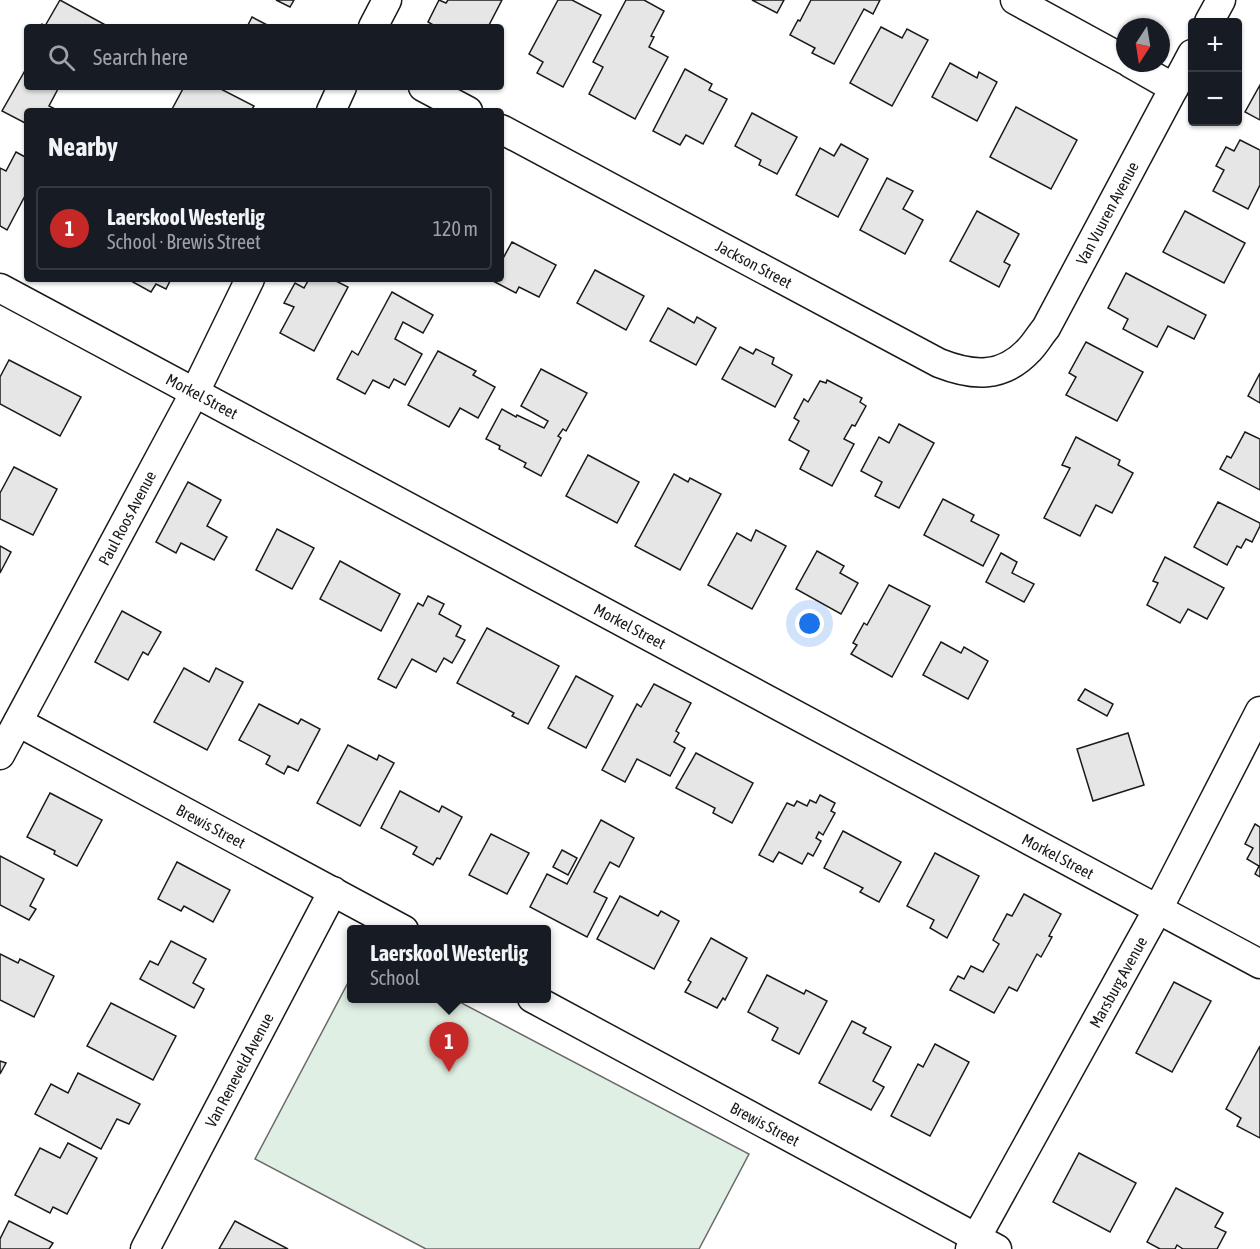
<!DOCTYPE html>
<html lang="en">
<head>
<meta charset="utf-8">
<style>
	:root { --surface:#171b24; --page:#242831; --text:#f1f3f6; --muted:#9ea1a6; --line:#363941; --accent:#c62828 }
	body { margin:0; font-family:"Asap Condensed",sans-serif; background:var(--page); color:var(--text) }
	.controls { position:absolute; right:18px; top:18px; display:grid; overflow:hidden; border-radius:6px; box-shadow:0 2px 4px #0004 }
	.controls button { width:54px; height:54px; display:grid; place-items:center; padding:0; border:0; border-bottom:2px solid var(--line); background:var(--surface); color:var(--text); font:30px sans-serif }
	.compass { position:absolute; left:1116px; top:18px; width:54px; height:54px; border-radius:50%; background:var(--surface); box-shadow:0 2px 4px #0004; rotate:192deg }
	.you { position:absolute; left:810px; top:624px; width:21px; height:21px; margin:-15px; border:4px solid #fff; border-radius:50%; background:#1a73e8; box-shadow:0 0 0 9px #1a73e833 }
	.badge { display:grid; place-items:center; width:39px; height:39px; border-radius:50%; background:var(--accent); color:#fff; font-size:20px; font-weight:700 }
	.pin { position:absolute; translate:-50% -50px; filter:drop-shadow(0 2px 3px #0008) }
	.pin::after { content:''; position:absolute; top:32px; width:21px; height:18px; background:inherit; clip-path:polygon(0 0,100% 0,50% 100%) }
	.popup { position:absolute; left:347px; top:925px; width:204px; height:78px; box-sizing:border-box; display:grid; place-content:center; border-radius:6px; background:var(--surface); filter:drop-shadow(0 2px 4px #0005); font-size:20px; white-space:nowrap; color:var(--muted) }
	.popup b { font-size:22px; color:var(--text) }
	.popup::after { content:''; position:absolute; left:50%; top:100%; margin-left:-12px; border:12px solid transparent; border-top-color:var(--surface) }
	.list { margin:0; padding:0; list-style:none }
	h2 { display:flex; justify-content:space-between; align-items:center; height:78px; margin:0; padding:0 24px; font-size:26px }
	h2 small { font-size:20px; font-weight:400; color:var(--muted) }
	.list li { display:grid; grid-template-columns:39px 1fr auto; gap:18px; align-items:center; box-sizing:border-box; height:84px; margin:0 12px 12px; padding:0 12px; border:2px solid var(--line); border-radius:6px }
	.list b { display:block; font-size:22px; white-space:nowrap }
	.list p { margin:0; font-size:20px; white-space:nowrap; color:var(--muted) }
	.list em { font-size:20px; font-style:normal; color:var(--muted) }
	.icon { flex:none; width:33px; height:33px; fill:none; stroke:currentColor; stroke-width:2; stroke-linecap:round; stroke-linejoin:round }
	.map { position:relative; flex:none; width:1260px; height:1249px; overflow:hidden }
	.search { position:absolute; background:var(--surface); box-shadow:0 2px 4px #0004; left:24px; top:24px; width:480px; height:66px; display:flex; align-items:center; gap:15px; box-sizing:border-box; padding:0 21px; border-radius:6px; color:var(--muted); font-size:22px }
	.panel { position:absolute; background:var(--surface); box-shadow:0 2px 4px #0004; left:24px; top:108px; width:480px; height:174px; border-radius:6px }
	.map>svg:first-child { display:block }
</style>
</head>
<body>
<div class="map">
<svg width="1260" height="1249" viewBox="0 0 1260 1249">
	<rect width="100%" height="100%" fill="#fff"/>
	<!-- green -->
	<polygon fill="#e0efe3" stroke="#6a6a6a" stroke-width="1.5" points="351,977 352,998 454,999 749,1154 699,1249 426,1249 255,1159"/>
	<!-- building -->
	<g fill="#e6e6e6" stroke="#1a1a1a" stroke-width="1.5">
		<polygon points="60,0 109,27 40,27 42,24 45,26"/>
		<polygon points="276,0 294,0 290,7"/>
		<polygon points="439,0 446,3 448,0 502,0 488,27 434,27 435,26 428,22"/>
		<polygon points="558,0 572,0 601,15 563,87 537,73 543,62 529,54"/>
		<polygon points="626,0 644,0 664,11 651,36 654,37 649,47 668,57 635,119 589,94 603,67 593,62"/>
		<polygon points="752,0 784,0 777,13"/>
		<polygon points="811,0 880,0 873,14 864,9 834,64 812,53 815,48 790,35 798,20 800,21"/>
		<polygon points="252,17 271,27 247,27"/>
		<polygon points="881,27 902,38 907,29 928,40 892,106 850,83"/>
		<polygon points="950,63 977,78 979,72 997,82 977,121 932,97"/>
		<polygon points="27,67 27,87 59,87 49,106 59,111 27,111 27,124 2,111"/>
		<polygon points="685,69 712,84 709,90 727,99 703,144 686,135 680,145 653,131"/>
		<polygon points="1260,85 1260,120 1245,112"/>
		<polygon points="184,87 217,87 254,106 251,111 171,111"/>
		<polygon points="1016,107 1077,140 1051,189 990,157"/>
		<polygon points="752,113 797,137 777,174 759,165 761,160 735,146"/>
		<polygon points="1240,140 1260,150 1260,185 1248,209 1213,191 1224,170 1216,166 1226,147 1234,151"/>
		<polygon points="841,144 868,159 838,217 796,195 820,148 834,156"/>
		<polygon points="16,152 27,158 27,192 7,230 0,226 0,168 6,171"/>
		<polygon points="887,178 913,191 903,209 923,220 905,254 860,230"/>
		<polygon points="977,211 1019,234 1004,262 1010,265 999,287 950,261"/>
		<polygon points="1185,211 1245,243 1224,283 1163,252"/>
		<polygon points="512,242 556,265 539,297 519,287 516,293 491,280 501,279 501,262"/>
		<polygon points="595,270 644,296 626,330 577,303"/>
		<polygon points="1126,273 1206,315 1194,339 1168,326 1157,347 1123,329 1128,319 1108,308"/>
		<polygon points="132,279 171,279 166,289 156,284 151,292 131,281"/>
		<polygon points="309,279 332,279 348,287 314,351 280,333 294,307 284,303 295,283 304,288"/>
		<polygon points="392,292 433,315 423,333 403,322 395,339 422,354 405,385 394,379 389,388 373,380 365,394 337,379 352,351 358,355"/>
		<polygon points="668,308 694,323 697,317 716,328 696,365 650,341"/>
		<polygon points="1086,342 1143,372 1117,421 1066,395 1076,377 1069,373"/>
		<polygon points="740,347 753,354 756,349 774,358 772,364 792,375 775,407 722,379"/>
		<polygon points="438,351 476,371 473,375 495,387 478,418 460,408 449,427 408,405"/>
		<polygon points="9,360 81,397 60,436 0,404 0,377"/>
		<polygon points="541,369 587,393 566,431 563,429 558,436 561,438 541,476 524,467 526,463 499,449 500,446 486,439 502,409 516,417 517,415 544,428 548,421 521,406"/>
		<polygon points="1260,373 1260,403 1248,396"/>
		<polygon points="827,380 862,398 860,402 866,406 855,426 852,425 844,439 854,444 832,486 800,469 809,451 789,440 799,421 794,418 804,399 808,402 820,381 826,383"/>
		<polygon points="899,424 934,443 899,508 875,496 882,482 861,471 879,437 889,443"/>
		<polygon points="1245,432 1260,439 1260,490 1220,469 1227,456 1231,458"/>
		<polygon points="1076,437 1120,460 1118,465 1133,473 1112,513 1096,505 1080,536 1044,518 1070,468 1062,465"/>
		<polygon points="588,455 639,482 617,523 566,496"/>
		<polygon points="14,467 57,489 33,535 0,519 0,493"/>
		<polygon points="674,474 688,482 690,478 721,494 680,570 635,546"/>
		<polygon points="188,482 221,500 207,526 227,537 214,560 181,543 176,553 156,542"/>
		<polygon points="943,499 974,515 971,521 999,535 983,566 924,535"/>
		<polygon points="1218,502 1260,523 1260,526 1252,542 1246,539 1241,548 1237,546 1227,565 1194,547"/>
		<polygon points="277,529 314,548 292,589 256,570"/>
		<polygon points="756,530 786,546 752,609 708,585 737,533 751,541"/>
		<polygon points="0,546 11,552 0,573"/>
		<polygon points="817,551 844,566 840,573 858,583 841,614 796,589"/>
		<polygon points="1001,553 1017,562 1012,573 1034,584 1024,602 986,582"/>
		<polygon points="1165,557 1224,588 1207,619 1188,609 1180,623 1147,605 1158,583 1153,581"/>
		<polygon points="340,561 400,594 381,631 320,599"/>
		<polygon points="889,585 930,606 892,677 851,654 857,645 853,643 864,623 867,625"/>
		<polygon points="428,596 444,604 439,614 461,626 456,636 465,640 452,663 444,658 436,672 412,659 396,688 378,679 418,603 423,606"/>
		<polygon points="122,611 161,632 148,655 143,652 128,680 95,662"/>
		<polygon points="487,628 559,666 528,724 512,716 514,713 457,683"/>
		<polygon points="941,642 961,653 964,647 988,661 968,699 923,675"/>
		<polygon points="184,668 209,682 216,668 243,682 207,750 154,722"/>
		<polygon points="576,676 613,696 586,748 548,728"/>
		<polygon points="654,684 691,703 676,731 679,733 674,742 685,748 670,776 637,759 625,782 602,770 637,704 641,707"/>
		<polygon points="1085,689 1113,704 1107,716 1078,700"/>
		<polygon points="259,704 298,724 301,719 320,729 298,771 288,766 284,774 266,764 270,756 239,740"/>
		<polygon points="1128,733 1144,785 1093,801 1077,749"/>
		<polygon points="348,745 377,760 379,755 394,763 360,826 317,803"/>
		<polygon points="696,753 753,783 732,823 713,813 715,808 676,788"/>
		<polygon points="400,791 439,812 442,806 462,817 440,859 437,858 433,865 413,854 417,847 381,828"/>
		<polygon points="50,793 102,820 77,866 54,854 55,851 27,837"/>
		<polygon points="820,795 835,803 831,811 835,813 823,835 819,832 816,838 821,841 813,856 808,853 802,864 779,852 773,862 759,855 787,803 794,806 797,801 807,806 810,800 816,803"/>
		<polygon points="601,820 634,838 619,867 610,862 594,892 607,898 587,937 530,907 547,874 567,884"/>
		<polygon points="1255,824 1260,827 1260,877 1255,874 1259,866 1247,859 1253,848 1245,844"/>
		<polygon points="843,831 901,862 879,902 860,892 863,888 824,868"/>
		<polygon points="491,834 529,853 507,894 469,875"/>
		<polygon points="562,850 577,858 568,875 553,867"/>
		<polygon points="935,853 979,876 947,938 930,928 934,920 907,906"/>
		<polygon points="0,856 44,879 30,906 36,909 29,920 0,905"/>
		<polygon points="177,862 230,890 213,922 184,906 181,911 158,899"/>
		<polygon points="1024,894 1061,914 1049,936 1052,937 1041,957 1037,954 1017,991 1009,987 994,1013 950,990 958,976 964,979 971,966 983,972 999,944 993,940 1007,914 1012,916"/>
		<polygon points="620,896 658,916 661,911 679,921 654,969 597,939"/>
		<polygon points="711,938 747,958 725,1000 723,998 717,1008 685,992 691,982 688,980"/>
		<polygon points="171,941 206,959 193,983 204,989 194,1008 140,979 150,961 158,965"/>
		<polygon points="0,954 18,963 20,959 54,976 34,1017 0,1000"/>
		<polygon points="767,975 804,994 806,990 827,1001 799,1054 772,1040 778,1028 748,1012"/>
		<polygon points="1174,982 1211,1001 1172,1072 1136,1053"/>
		<polygon points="111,1003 176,1036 153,1080 87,1046"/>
		<polygon points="852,1021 866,1028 863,1033 891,1047 873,1081 884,1087 871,1110 819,1083"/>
		<polygon points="935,1044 969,1062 930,1136 891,1116 918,1064 923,1067"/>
		<polygon points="1260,1046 1260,1138 1237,1126 1241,1118 1226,1109"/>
		<polygon points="0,1061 6,1063 0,1074"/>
		<polygon points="78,1073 140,1104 129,1124 117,1119 101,1149 35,1114 51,1084 68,1093"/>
		<polygon points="68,1143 97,1158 67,1214 53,1207 50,1213 15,1195 40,1148 60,1158"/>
		<polygon points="1079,1153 1136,1183 1110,1232 1053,1202"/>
		<polygon points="1176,1188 1223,1213 1215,1227 1226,1232 1217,1249 1183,1249 1177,1245 1175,1249 1160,1249 1147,1242"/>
		<polygon points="9,1221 53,1243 49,1249 0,1249 0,1239"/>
		<polygon points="235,1221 288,1249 219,1249"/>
	</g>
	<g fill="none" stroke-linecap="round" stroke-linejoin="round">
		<!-- minor casing -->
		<g stroke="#1a1a1a" stroke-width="31">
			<g id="minor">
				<polyline points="1015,0 1125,60"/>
				<polyline points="1209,22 1221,0"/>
				<polyline points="373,27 387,0"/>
				<polyline points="1130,63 1174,88"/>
				<polyline points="423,87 468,111"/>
				<polyline points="331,111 342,87"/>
				<path d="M501,129L939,363C972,376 1002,379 1029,350C1035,344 1040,335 1046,328L1192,54"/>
				<polyline points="0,288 1260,964"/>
				<polyline points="18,722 404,930"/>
				<polyline points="0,755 195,392 250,279"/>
				<polyline points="532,998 997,1249"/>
				<polyline points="145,1249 333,891"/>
				<polyline points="970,1249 1158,909 1260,711"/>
			</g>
		</g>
		<!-- minor -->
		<use href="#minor" stroke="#fff" stroke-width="28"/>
	</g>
	<g text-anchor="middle" stroke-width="4.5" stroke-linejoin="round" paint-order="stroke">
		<!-- street labels -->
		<g font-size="16" fill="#1a1a1a" stroke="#fff">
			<text transform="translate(1107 213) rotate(-62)" y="6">Van Vuuren Avenue</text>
			<text transform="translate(754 264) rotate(28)" y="6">Jackson Street</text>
			<text transform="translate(202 396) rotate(28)" y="6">Morkel Street</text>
			<text transform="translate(127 518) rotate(-62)" y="6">Paul Roos Avenue</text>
			<text transform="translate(630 626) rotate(28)" y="6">Morkel Street</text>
			<text transform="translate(211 826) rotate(28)" y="6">Brewis Street</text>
			<text transform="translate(1058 856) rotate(28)" y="6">Morkel Street</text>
			<text transform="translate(1118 982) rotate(-61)" y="6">Marsburg Avenue</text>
			<text transform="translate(239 1070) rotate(-62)" y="6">Van Reneveld Avenue</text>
			<text transform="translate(765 1124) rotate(28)" y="6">Brewis Street</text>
		</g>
	</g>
</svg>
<div class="controls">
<button>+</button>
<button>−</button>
</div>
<svg class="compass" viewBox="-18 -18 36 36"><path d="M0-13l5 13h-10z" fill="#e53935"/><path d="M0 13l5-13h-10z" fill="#9ea1a6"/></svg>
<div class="you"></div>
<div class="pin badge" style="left:449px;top:1072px">1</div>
<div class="popup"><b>Laerskool Westerlig</b>School</div>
<div class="search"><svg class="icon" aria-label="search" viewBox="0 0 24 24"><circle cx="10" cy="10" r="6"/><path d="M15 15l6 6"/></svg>Search here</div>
<section class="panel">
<h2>Nearby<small></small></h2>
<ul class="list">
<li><span class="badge">1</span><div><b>Laerskool Westerlig</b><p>School · Brewis Street</p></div><em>120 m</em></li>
</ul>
</section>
</div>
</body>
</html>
